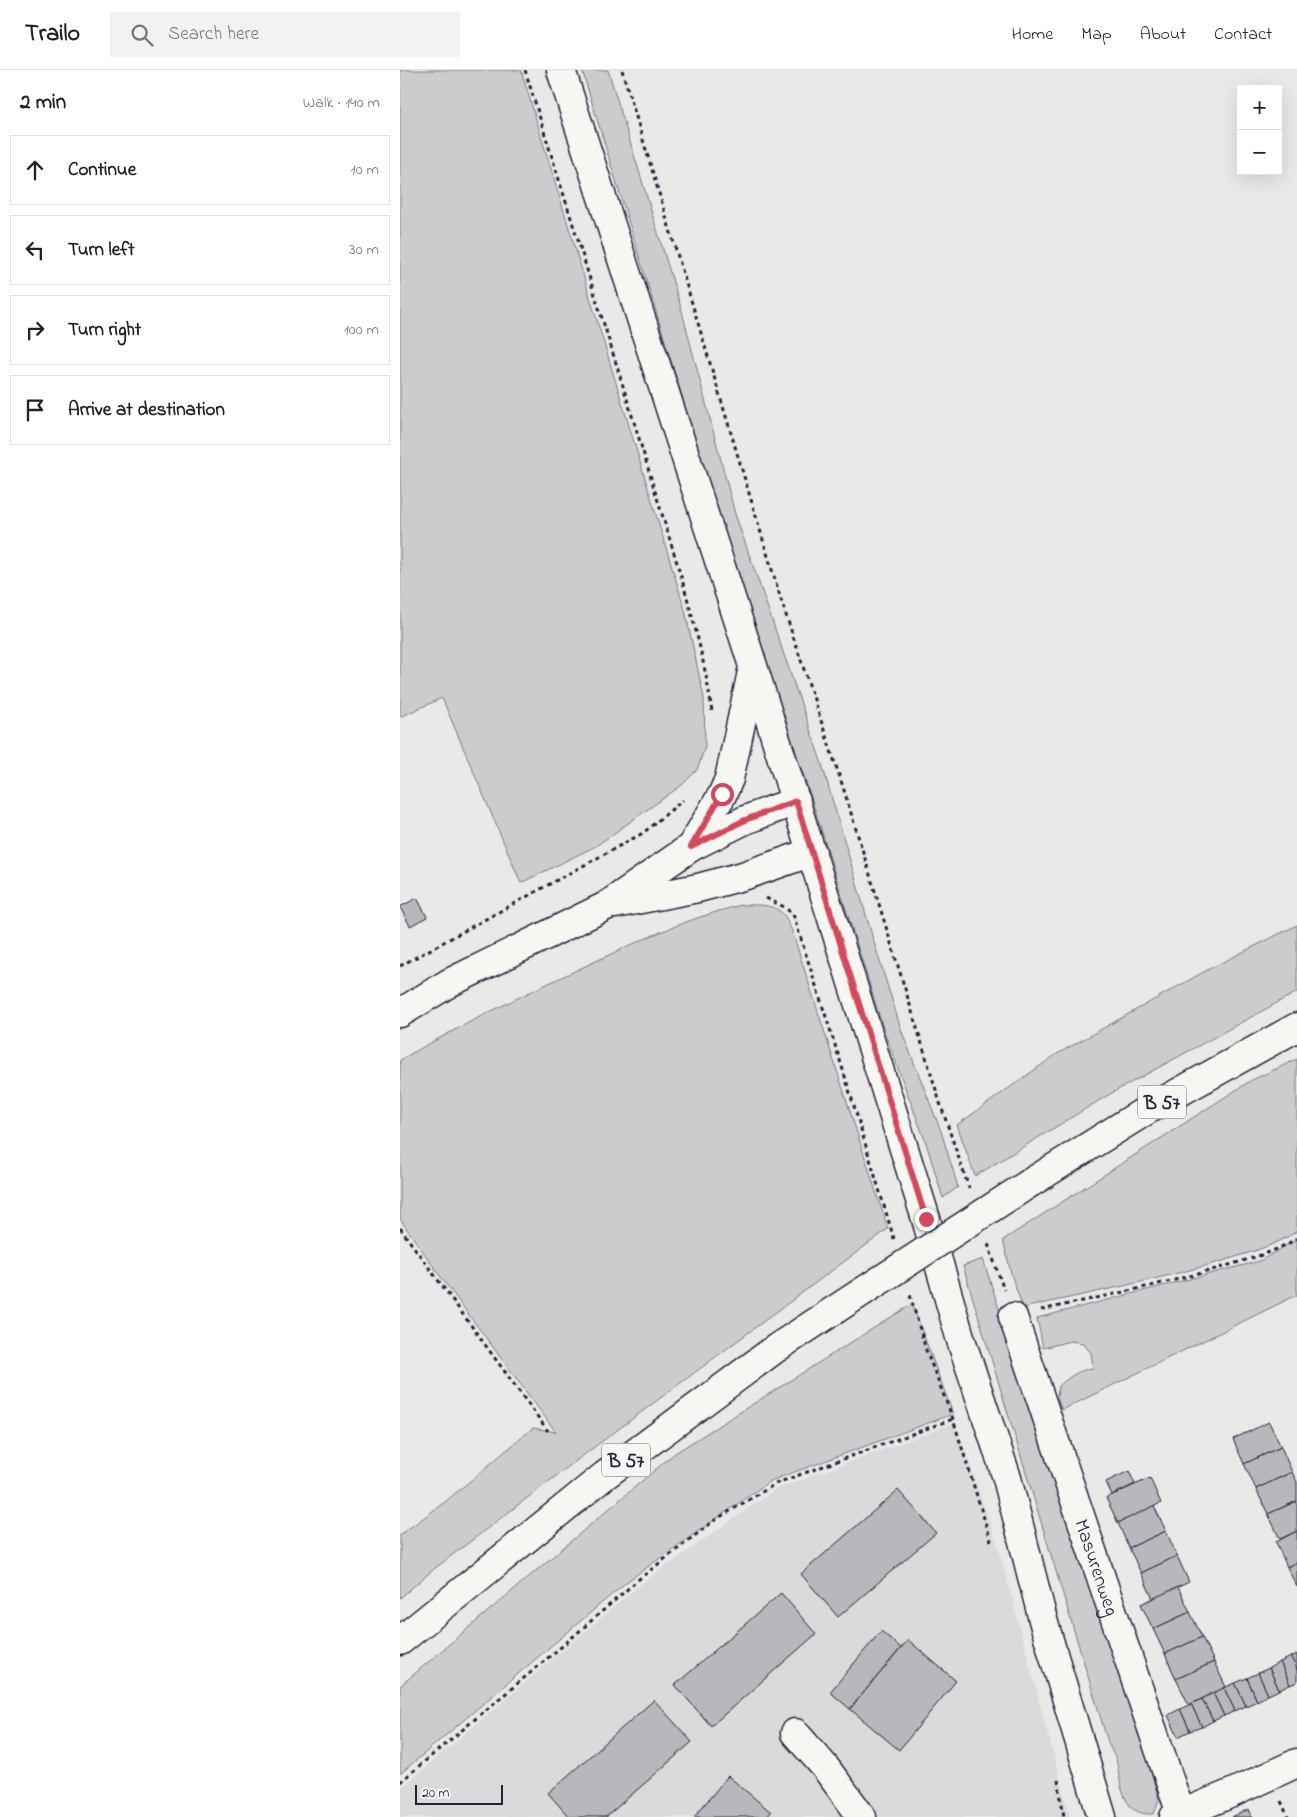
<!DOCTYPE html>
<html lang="en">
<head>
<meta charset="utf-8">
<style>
	:root { --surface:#fff; --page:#f2f2f2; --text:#222; --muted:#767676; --line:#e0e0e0 }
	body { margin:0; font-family:"Indie Flower",sans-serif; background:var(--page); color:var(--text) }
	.controls { position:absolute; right:15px; top:15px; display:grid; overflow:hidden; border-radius:0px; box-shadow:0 5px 20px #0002 }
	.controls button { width:45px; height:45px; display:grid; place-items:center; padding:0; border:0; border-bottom:1px solid var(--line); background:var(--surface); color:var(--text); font:25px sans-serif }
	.scale { position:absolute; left:15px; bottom:12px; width:88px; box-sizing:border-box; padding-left:5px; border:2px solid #22223b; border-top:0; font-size:14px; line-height:18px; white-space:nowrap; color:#22223b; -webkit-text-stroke:4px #f6f6f2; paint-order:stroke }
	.stop { position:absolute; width:15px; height:15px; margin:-11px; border:4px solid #d1495b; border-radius:50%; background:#fff }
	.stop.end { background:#d1495b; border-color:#fff; box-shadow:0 1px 5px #0008 }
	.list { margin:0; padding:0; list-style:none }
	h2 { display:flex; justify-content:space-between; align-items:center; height:65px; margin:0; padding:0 20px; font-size:21px }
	h2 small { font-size:16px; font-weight:400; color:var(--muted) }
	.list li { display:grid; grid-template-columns:32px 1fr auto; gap:15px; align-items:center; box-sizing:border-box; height:70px; margin:0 10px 10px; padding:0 10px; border:1px solid var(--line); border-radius:0px }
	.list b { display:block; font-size:19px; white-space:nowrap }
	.list em { font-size:16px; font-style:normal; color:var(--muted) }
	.icon { flex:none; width:28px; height:28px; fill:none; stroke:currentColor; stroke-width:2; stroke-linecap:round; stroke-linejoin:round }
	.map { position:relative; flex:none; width:897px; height:1747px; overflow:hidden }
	header { display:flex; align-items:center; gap:30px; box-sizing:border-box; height:70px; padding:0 25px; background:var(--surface); border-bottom:1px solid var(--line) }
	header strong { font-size:24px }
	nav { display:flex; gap:28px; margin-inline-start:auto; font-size:18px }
	.search { width:350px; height:45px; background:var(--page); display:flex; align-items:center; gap:12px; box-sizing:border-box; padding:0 18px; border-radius:0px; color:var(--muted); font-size:19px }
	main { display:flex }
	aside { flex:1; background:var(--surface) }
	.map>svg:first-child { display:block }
</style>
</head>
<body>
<header>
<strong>Trailo</strong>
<div class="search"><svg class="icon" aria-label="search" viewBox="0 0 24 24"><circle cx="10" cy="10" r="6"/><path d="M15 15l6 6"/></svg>Search here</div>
<nav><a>Home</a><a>Map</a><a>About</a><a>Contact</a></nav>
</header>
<main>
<aside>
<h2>2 min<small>Walk · 140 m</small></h2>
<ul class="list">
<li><svg class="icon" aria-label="ahead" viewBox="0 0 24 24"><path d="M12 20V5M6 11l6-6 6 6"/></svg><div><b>Continue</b></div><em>10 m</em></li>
<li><svg class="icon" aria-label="left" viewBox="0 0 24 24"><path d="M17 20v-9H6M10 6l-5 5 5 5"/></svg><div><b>Turn left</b></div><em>30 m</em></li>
<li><svg class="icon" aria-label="right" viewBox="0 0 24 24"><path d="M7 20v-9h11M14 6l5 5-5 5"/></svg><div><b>Turn right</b></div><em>100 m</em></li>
<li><svg class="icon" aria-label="arrive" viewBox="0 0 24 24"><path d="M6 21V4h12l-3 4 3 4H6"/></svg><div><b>Arrive at destination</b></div></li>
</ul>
</aside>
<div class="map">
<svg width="897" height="1747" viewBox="0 0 897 1747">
	<rect width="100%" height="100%" fill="#e9e9e7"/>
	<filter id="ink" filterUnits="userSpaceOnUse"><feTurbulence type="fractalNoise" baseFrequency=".02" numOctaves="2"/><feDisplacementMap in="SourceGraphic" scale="10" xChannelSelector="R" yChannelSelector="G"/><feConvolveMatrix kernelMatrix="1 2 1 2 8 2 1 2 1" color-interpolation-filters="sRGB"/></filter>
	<g filter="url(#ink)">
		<!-- built -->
		<polygon fill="#dadada" points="555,1353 598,1476 670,1747 0,1747 0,1719 242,1513 376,1419"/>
		<!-- green -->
		<g fill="#ccccce" stroke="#777784">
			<polygon points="0,0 121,0 285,540 304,628 305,677 297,700 282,715 196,776 121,813 42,628 0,647"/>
			<polygon points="182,0 208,0 281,238 335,444 421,691 476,879 502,962 541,1061 558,1117 543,1128 526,1073 485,964 411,727 347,538"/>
			<path d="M341,835C354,835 373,833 383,844C387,848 389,856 392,861L488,1159L189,1381L34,1499L0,1528V1465L45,1432L133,1358L156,1362L43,1210L0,1149V990C58,957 118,927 179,899C232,874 284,849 341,835Z"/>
			<polygon points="897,855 897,922 710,1024 575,1106 557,1055 657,984 809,899"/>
			<path d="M897,989V1161C876,1176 847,1183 823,1191C757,1210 690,1223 623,1238L612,1207L603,1170L850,1011Z"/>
			<path d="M897,1169V1225L662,1340L657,1328L658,1317C669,1307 678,1300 693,1298L691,1283L683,1273L670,1271L643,1278L637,1248L860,1191Z"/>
			<path d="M583,1189L618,1298L683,1471L759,1729L754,1744C719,1747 721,1708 716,1689C714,1684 711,1680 709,1675L563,1196Z"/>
			<polygon points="512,1234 553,1344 370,1411 229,1510 0,1704 0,1616 275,1383"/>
		</g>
		<!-- building -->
		<g fill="#b8b8bc" stroke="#22223b">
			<polygon points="17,828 27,847 10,856 0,837"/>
			<polygon points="869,1352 881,1377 844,1394 833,1369"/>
			<polygon points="881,1377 892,1402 856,1419 844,1394"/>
			<polygon points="729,1401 735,1414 712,1425 706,1412"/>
			<polygon points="892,1402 897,1412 897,1431 868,1444 856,1419"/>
			<polygon points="750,1408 761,1433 718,1453 706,1428"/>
			<polygon points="498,1420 536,1463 438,1547 401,1504"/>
			<polygon points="897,1431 897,1461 880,1469 868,1444"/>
			<polygon points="754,1436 766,1461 729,1478 718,1453"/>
			<polygon points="766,1461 777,1486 741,1503 729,1478"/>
			<polygon points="897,1461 897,1492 887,1497 876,1472"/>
			<polygon points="777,1486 789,1512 753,1529 741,1503"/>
			<polygon points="897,1492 897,1517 887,1497"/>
			<polygon points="778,1517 790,1542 753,1559 741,1534"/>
			<polygon points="381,1523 416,1564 311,1656 275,1615"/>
			<polygon points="790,1542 802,1567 765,1584 753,1559"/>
			<polygon points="481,1561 501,1578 450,1639 430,1622"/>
			<polygon points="802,1567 814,1592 776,1609 765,1584"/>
			<polygon points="508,1570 556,1611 499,1680 450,1639"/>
			<polygon points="897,1584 897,1600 891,1587"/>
			<polygon points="891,1587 897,1600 897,1612 890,1615 880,1592"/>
			<polygon points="814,1592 826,1617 789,1635 776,1609"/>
			<polygon points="880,1592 890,1615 879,1620 869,1598"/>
			<polygon points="869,1598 879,1620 868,1625 858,1603"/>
			<polygon points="858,1603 868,1625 857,1631 847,1608"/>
			<polygon points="847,1608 857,1631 846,1636 835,1613"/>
			<polygon points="835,1613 846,1636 835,1641 824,1618"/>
			<polygon points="824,1618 835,1641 824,1646 813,1623"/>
			<polygon points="813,1623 824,1646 813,1651 802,1629"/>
			<polygon points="802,1629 813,1651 802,1657 791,1634"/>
			<polygon points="254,1630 292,1672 206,1747 169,1747 148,1723"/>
			<polygon points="791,1634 802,1657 790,1661 780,1639"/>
			<polygon points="780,1639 790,1661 778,1667 768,1645"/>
			<polygon points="328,1706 371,1742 367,1747 294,1747"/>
			<polygon points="849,1739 852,1747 832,1747"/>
		</g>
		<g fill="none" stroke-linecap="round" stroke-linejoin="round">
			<!-- minor casing -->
			<g stroke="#22223b" stroke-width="31">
				<g id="minor">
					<path id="s1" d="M613,1247L782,1747"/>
					<polyline points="395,1663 425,1697 462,1747"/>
					<polyline points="774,1747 832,1723 897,1693"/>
				</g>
			</g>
			<!-- major casing -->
			<g stroke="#22223b" stroke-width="31">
				<g id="major">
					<polyline points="161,0 353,596 526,1149 560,1267 607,1408 643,1550 702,1747"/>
					<polyline points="291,777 322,725 329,709 353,597"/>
					<polyline points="215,834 298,818 343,806 412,782"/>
					<polyline points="0,943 49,913 206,836 291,777 345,750 396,731"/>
					<polyline points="630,1113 747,1040 897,957"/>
					<polyline points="0,1571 204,1406 375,1279 462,1222"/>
				</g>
			</g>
			<!-- path -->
			<g stroke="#22223b" stroke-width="3" stroke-dasharray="4 4" stroke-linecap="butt">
				<path d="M125,0C167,136 210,272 251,408C274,485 301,562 312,642"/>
				<polyline points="222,0 382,533 443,717 541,1036 569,1118"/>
				<polyline points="366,828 384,837 393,844 444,1003 494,1169"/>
				<polyline points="0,896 243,763 283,730"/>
				<polyline points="0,1158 148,1361"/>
				<polyline points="588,1174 604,1220"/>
				<polyline points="510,1225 526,1280 553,1349 591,1471"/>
				<path d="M641,1240C701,1227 760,1215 819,1198C845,1190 875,1183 897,1168"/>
				<polyline points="658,1710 664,1747"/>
				<polyline points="0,1712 167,1572 239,1509 315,1450 377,1413 553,1349"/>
				<polyline points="881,1731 888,1747"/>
			</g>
			<!-- minor -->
			<use href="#minor" stroke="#f6f6f2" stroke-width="28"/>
			<!-- major -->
			<use href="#major" stroke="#f6f6f2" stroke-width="28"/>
			<!-- major-bridge casing -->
			<g stroke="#22223b" stroke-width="31" stroke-linecap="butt">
				<polyline id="major-bridge" points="462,1222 630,1113"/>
			</g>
			<!-- major-bridge -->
			<use href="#major-bridge" stroke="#f6f6f2" stroke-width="28"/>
		</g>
	</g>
	<g fill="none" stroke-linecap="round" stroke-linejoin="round" filter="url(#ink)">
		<!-- route -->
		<polyline stroke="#d1495b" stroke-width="6" points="322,724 291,777 345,750 396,731 526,1149"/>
	</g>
	<g text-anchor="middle" stroke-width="4.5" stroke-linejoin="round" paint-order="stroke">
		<!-- shield labels -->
		<g fill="#f6f6f2" stroke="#626272" stroke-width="1">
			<rect x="738" y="1015.5" width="48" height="33" rx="4"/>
			<rect x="202" y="1373.5" width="48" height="33" rx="4"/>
		</g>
		<g font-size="19" font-weight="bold" fill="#22223b">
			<text x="762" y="1039">B 57</text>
			<text x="226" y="1397">B 57</text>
		</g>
		<!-- street labels -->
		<g font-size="20" fill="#22223b" stroke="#f6f6f2">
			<text dy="7" stroke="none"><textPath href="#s1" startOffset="264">Masurenweg</textPath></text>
		</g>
	</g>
</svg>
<div class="controls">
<button>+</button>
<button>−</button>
</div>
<div class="scale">20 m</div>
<div class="stop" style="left:322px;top:724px"></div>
<div class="stop end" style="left:526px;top:1149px"></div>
</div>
</main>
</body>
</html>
